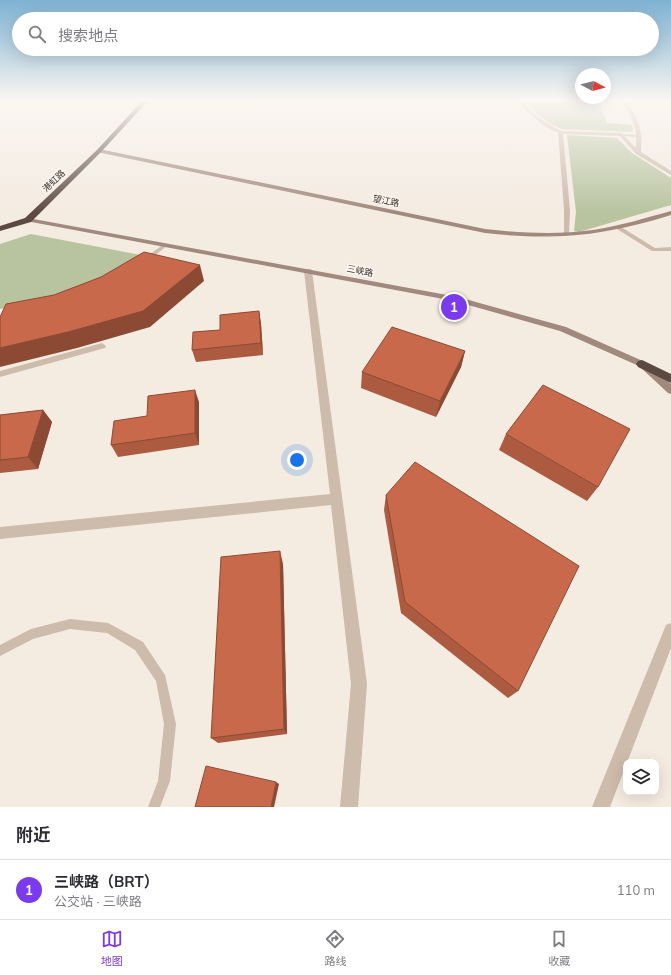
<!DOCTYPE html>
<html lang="zh">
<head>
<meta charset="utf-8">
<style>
	:root { --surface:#fff; --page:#f2f2f3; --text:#2b2b33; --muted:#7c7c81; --line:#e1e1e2; --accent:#7c3aed }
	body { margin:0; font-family:Mulish,"Noto Sans SC",sans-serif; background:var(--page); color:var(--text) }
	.controls { position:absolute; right:12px; bottom:12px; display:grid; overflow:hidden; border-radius:8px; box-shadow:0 4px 16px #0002 }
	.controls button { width:36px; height:36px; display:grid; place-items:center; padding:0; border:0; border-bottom:1px solid var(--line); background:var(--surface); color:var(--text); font:20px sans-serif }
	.compass { position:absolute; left:575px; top:68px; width:36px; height:36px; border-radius:50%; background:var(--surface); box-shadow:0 4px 16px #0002; rotate:97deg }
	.you { position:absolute; left:297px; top:460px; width:14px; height:14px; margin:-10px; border:3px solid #fff; border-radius:50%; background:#1a73e8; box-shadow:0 0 0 6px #1a73e833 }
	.badge { display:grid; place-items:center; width:26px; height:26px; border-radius:50%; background:var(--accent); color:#fff; font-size:13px; font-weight:700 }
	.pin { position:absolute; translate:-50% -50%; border:2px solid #fff; box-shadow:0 1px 4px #0006 }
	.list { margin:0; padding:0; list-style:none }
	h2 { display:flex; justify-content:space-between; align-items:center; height:52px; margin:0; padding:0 16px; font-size:17px }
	h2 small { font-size:13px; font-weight:400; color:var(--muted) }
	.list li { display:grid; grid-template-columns:26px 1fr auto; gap:12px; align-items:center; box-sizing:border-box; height:60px; padding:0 16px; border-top:1px solid var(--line) }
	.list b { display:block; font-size:15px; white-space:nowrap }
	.list p { margin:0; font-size:13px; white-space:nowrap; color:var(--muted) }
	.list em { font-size:13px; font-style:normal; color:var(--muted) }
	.icon { flex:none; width:22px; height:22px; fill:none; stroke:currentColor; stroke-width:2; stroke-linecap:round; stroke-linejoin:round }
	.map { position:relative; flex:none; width:671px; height:807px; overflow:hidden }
	.search { position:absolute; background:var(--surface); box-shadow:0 4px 16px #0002; left:12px; right:12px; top:12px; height:44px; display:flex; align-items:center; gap:10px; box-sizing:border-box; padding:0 14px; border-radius:22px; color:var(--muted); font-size:15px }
	.sheet { height:112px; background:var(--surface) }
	nav { display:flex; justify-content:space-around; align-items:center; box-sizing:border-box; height:56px; border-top:1px solid var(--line); background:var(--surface); font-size:11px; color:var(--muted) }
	nav a { display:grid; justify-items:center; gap:2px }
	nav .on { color:var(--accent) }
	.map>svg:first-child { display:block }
</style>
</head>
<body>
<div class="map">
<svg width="671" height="807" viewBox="0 0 671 807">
	<rect width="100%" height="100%" fill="#f4ebe1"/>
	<!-- green -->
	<g fill="#b8c4a0">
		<path d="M525,100H597L600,104L607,123L632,125L633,132L561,129C546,122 534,113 525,100Z"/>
		<polygon points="567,135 617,138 632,153 671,178 671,205 579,232 574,231 576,212"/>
		<polygon points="31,234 146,256 116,273 32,304 0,309 0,244"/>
	</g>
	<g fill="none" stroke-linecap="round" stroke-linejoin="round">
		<!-- lane -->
		<g fill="#cdbbac" fill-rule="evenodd">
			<path d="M518,100H521C532,114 545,123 561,131V133C546,131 527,112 518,100Z"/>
			<polygon points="621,134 640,135 642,136 640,137 620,136"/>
			<polygon points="617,227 621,227 655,248 671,247 671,251 652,251 617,229"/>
			<polygon points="164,244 168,245 149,260 145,260 145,258"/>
			<polygon points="70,619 108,623 143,642 165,675 176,724 170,781 160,807 148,807 158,781 164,724 156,681 135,650 107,633 70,629 33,639 0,656 0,645 31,629"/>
		</g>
		<!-- street -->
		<g fill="#cdbbac" fill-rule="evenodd">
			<path d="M620,100H624C639,117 643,131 641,152L671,171V175L636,154L620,136L563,134L570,210L569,235L564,236V210L558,132L560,131L621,133L636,148C638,128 632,115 620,100Z"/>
			<polygon points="305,269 311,269 312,271 367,684 358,807 340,807 351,684 331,505 0,539 0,527 330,494 304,271"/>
			<polygon points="102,343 106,346 105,348 0,377 0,371"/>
			<polygon points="671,623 671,648 610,807 592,807 666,625"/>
		</g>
		<!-- secondary -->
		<g fill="#a18a7d" fill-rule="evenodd">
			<path d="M99,149L485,229C521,233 557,235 593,230C620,226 645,218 671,211V215C604,236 555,241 485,233L97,152L96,151Z"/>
			<polygon points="28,218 458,297 566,327 645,362 671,384 671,394 668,393 639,366 560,331 454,301 26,221 25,220"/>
		</g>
		<!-- highway -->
		<g fill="#5c4a42" fill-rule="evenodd">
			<polygon points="143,100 149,100 101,152 31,222 0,231 0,226 25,218 97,150"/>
			<polygon points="642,360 671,374 671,383 638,367 636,364 638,361"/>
		</g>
	</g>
	<!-- wall -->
	<g fill="#ac5a40">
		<polygon points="259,311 261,324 263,355 196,362 192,350 220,330"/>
		<polygon points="465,351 461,367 436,417 361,388 362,372"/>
		<polygon points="199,402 199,445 118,457 111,445"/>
		<polygon points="43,410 52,422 38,469 0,473 0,415"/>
		<polygon points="506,434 598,487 587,501 499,450"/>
		<polygon points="386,495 518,691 508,698 401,613 384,510"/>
		<polygon points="283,564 287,734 218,743 211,738"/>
	</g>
	<!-- shaded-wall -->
	<g fill="#8c4a34">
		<polygon points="200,265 204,281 150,327 77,348 0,367 0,348"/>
		<polygon points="259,311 261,324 263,355 261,343"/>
		<polygon points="465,351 461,367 436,417 440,401"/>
		<polygon points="195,390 199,402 199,445 195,433"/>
		<polygon points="43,410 52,422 38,469 28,457"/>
		<polygon points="280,551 283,564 287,734 284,729"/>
		<polygon points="276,782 279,784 274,807 271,807"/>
	</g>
	<!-- building -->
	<g fill="#c8694b" stroke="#8c4a34">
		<polygon points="144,252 200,265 143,311 68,332 0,348 0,317 6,304 54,295 101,277"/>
		<polygon points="259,311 261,343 192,350 193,332 220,330 220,315"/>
		<polygon points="392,327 465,351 440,401 362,372"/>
		<polygon points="543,385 630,429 598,487 506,434"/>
		<polygon points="195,390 195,433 111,445 114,421 147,416 148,396"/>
		<polygon points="43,410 28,457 0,460 0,415"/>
		<polygon points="415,462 579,566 518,691 405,602 386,495"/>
		<polygon points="280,551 284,729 211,738 221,557"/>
		<polygon points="206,766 276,782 271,807 195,807"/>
	</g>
	<!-- sky -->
	<linearGradient id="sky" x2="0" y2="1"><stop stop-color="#7eb2d2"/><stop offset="0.47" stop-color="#faf6f2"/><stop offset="1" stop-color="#faf6f2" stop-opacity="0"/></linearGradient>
	<rect width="671" height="213" fill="url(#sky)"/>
	<g text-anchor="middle" stroke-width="3" stroke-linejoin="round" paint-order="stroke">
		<!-- far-street labels -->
		<g font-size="9" fill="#3b302b" stroke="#fbf5ee">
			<text transform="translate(54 181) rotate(-44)" y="3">港虹路</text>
			<text transform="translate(386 201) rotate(12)" y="3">望江路</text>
			<text transform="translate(360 271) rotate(11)" y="3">三峡路</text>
		</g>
	</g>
</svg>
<div class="controls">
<button><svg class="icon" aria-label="layers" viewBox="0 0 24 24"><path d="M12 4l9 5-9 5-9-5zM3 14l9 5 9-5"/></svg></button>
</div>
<svg class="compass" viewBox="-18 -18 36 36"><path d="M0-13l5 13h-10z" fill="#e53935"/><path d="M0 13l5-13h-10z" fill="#7c7c81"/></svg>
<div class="you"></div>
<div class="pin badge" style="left:454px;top:307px">1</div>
<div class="search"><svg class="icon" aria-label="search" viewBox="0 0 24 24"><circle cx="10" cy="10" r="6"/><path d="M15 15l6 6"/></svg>搜索地点</div>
</div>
<section class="sheet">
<h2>附近<small></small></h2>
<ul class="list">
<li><span class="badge">1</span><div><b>三峡路（BRT）</b><p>公交站 · 三峡路</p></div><em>110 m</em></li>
</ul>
</section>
<nav>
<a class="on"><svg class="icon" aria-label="map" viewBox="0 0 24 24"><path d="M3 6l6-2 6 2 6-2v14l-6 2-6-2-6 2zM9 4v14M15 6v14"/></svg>地图</a>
<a><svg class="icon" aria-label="directions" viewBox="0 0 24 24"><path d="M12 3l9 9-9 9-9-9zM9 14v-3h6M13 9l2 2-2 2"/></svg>路线</a>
<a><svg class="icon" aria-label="saved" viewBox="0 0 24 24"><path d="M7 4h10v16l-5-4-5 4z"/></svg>收藏</a>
</nav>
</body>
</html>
